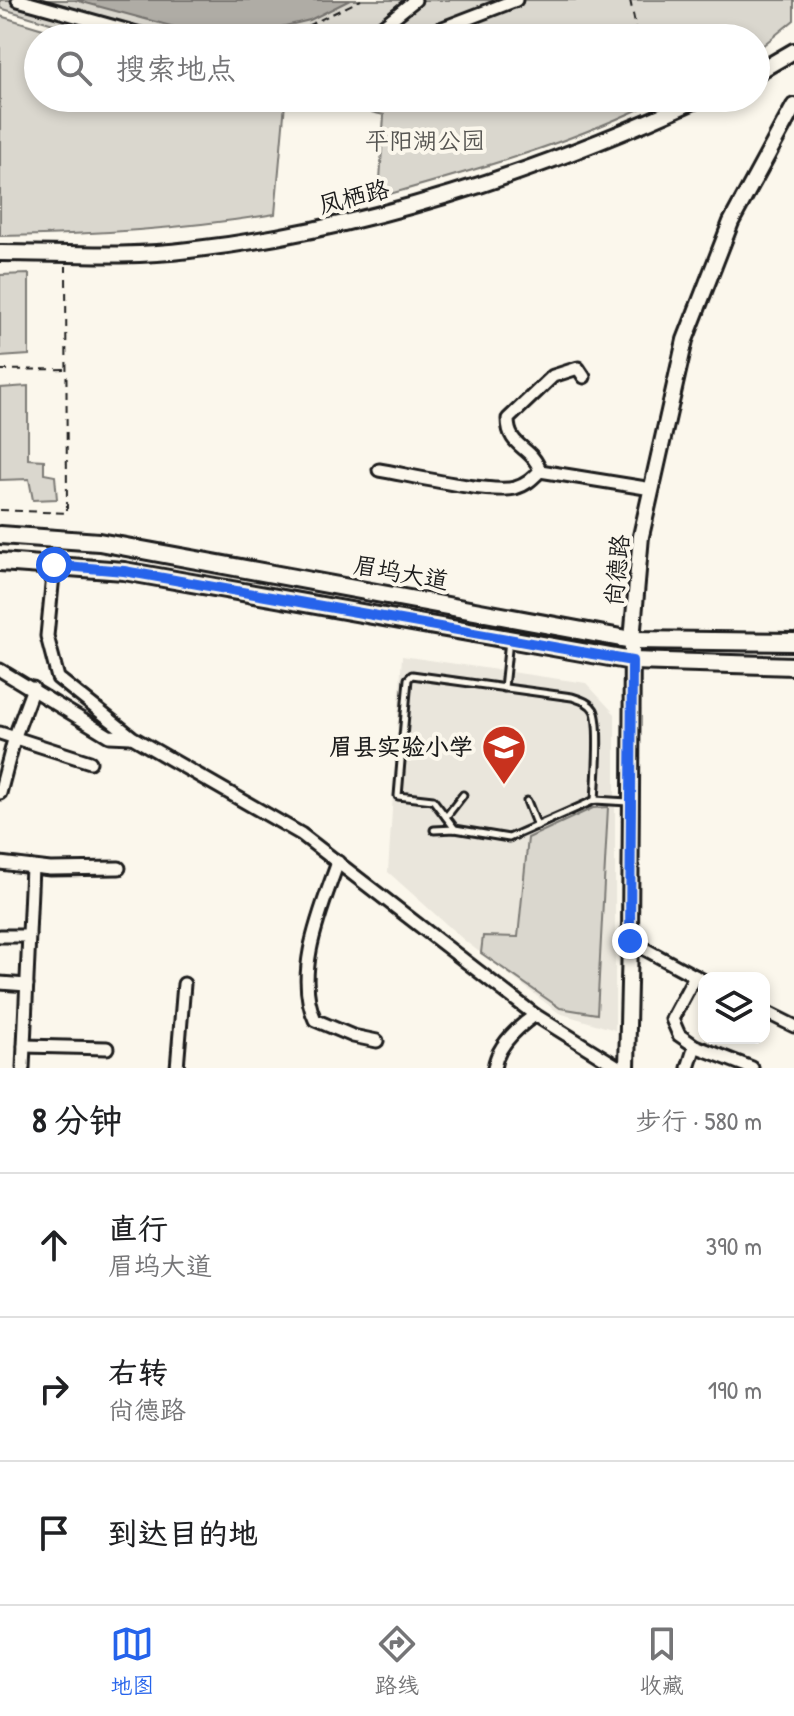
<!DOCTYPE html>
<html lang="zh">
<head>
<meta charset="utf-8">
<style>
	:root { --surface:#fff; --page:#f6f6f6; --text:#202124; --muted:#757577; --line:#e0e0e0; --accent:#2563eb }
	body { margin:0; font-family:"Patrick Hand","LXGW WenKai TC",sans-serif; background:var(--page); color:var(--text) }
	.controls { position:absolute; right:24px; bottom:24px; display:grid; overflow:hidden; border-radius:16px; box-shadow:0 4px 12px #0003 }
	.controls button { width:72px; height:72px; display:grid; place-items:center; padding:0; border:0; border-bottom:2px solid var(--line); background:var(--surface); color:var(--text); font:40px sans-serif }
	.stop { position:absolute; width:24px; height:24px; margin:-18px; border:6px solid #2563eb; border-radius:50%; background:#fff }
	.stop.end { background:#2563eb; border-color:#fff; box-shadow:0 2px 8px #0008 }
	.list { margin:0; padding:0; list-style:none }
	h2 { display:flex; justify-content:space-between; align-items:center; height:104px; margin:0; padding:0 32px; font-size:34px }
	h2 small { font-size:26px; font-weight:400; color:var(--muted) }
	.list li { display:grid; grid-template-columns:52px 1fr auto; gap:24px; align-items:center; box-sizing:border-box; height:144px; padding:0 32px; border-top:2px solid var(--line) }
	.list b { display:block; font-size:30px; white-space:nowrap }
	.list p { margin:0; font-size:26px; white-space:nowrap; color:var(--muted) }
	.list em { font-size:26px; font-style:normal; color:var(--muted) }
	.icon { flex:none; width:44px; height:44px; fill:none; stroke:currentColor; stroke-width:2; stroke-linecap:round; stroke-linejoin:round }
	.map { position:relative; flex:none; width:794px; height:1068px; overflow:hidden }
	.search { position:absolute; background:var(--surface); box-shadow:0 4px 12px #0003; left:24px; right:24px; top:24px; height:88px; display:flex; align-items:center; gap:20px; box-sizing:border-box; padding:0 28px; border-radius:44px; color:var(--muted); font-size:30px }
	.sheet { height:536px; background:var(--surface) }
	nav { display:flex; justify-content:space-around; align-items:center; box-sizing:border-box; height:112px; border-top:2px solid var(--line); background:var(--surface); font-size:22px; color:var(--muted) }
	nav a { display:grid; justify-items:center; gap:4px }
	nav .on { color:var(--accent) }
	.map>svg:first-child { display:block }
</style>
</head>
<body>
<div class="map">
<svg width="794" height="1068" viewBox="0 0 794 1068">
	<rect width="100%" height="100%" fill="#fbf7ec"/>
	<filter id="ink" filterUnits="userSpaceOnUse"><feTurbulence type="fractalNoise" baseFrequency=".0125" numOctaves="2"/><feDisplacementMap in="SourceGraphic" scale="16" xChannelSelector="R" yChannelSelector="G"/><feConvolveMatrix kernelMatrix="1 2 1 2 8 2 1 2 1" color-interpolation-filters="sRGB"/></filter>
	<g filter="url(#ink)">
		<!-- built -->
		<polygon fill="#eae6dc" points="402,656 586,683 615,714 615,1030 559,1013 465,941 388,872"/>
		<!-- green -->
		<g fill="#dad7ce" stroke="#7b7a75" stroke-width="2">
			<polygon points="0,0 794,0 794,20 756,51 756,38 100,38 0,8"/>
			<path d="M0,16L73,38H38V98H268L285,103L275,214C183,229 93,235 0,236Z"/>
			<path d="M311,98H662C573,143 475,170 379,197L384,115Z"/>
			<polygon points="29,274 29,355 0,357 0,275"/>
			<polygon points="28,386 28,459 44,460 44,474 55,476 57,499 33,500 29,479 0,480 0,388"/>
			<polygon points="608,807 597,1014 560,1008 481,953 483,936 518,937 528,838 593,808"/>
		</g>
		<!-- water -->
		<polygon fill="#afaca5" stroke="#74726e" stroke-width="2" points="75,0 350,0 310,20 281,27 265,38 215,38"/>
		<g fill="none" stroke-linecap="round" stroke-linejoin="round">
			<!-- service casing -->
			<g stroke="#1c1c1c" stroke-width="11">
				<g id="service">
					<polyline points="504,688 509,640"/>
					<polyline points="527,801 537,826"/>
					<polyline points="446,817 463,795"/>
					<path d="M455,829L433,800L398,796L408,679L412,675L572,697C581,700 589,702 594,710C601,724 596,782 595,800"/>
					<polyline points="434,830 455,829 509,838 595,800 628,802"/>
				</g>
			</g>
			<!-- minor casing -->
			<g stroke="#1c1c1c" stroke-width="17">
				<g id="minor">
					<polyline points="18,0 155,38"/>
					<polyline points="368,38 415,0"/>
					<polyline points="417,38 516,0"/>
					<path d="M379,470C409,475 489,494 515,488C526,485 532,479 540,471C532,445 508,449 508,419L553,376L578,368L584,377"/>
					<polyline points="540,471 652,489"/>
					<polyline points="54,565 47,636 58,678 132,737 301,834 535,1015 620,1068"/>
					<polyline points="0,670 109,736 131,737"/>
					<polyline points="0,733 90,762"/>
					<polyline points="0,793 15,736 33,688"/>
					<path d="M338,862C322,908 293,972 315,1020L353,1036L377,1041"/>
					<polyline points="0,863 50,869 119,868"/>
					<polyline points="0,936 29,936"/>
					<polyline points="630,941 704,981"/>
					<polyline points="695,976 672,1019 679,1035 695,1046 752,1068"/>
					<polyline points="0,983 27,985"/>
					<polyline points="764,1011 794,1026"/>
					<polyline points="24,1046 107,1048"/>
					<polyline points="23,1068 32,867"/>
					<polyline points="177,1068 184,984"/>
					<path d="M494,1068C497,1046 518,1027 535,1015"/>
					<polyline points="688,1068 695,1046"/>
				</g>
			</g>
			<!-- tertiary casing -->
			<g stroke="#1c1c1c" stroke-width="20">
				<g id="tertiary">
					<polyline points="756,73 794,51"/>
					<path d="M0,253C62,253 127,258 189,250C367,230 539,172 701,98"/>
					<polyline points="627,1068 630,941 632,640 641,536 685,340 731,222 794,106"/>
				</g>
			</g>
			<!-- secondary casing -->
			<g stroke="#1c1c1c" stroke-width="22">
				<g id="secondary">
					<polyline points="0,535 99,542 632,640 794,642"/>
					<polyline points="0,562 124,571 632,661 794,666"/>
				</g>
			</g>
			<!-- path -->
			<g stroke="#1c1c1c" stroke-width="2" stroke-dasharray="8 6" stroke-linecap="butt">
				<polyline points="630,0 638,38"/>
				<polyline points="282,38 361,0"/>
				<polyline points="0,370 66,369"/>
				<polyline points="0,510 67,513 66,266"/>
			</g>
			<!-- service -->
			<use href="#service" stroke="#fbf7ec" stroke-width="5"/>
			<!-- minor -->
			<use href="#minor" stroke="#fbf7ec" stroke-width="11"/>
			<!-- tertiary -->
			<use href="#tertiary" stroke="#fbf7ec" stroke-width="14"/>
			<!-- secondary -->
			<use href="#secondary" stroke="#fbf7ec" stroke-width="16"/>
		</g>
	</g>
	<g fill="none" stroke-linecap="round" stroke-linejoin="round" filter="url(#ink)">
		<!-- route -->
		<polyline stroke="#2563eb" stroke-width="10" points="54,565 124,571 632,661 630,941"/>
	</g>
	<!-- icons -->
	<defs>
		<g id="school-pin" transform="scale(2.3)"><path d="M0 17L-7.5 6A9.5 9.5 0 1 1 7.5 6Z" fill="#c8321e" stroke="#fbf7ec"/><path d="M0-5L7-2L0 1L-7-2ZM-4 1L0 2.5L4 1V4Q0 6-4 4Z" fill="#fff"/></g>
	</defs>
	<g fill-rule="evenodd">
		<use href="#school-pin" x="504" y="747"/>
	</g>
	<g text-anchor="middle" stroke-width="8" stroke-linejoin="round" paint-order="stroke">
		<!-- park labels -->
		<g font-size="24" fill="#555451" stroke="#fbf7ec">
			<text x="425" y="149">平阳湖公园</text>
		</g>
		<!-- street labels -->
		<g font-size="24" fill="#1c1c1c" stroke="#fbf7ec">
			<text transform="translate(354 197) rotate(-14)" y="8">凤栖路</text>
			<text transform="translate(617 570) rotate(-84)" y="8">尚德路</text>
			<text transform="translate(401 573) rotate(10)" y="8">眉坞大道</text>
		</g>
		<!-- poi labels -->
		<g font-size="24" font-weight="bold" fill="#1c1c1c" stroke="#fbf7ec" text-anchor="end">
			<text x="473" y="755">眉县实验小学</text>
		</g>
	</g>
</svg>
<div class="controls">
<button><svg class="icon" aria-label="layers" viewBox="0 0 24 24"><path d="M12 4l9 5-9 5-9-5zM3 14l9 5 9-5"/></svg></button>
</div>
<div class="stop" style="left:54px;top:565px"></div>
<div class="stop end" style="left:630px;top:941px"></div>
<div class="search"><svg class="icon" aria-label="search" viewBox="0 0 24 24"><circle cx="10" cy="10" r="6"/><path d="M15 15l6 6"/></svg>搜索地点</div>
</div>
<section class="sheet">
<h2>8 分钟<small>步行 · 580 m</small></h2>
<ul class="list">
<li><svg class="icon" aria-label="ahead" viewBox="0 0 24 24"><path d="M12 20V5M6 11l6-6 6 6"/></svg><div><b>直行</b><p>眉坞大道</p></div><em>390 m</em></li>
<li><svg class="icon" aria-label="right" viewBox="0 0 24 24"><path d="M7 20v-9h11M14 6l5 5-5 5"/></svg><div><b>右转</b><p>尚德路</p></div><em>190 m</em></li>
<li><svg class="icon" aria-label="arrive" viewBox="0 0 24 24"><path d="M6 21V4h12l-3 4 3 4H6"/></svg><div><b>到达目的地</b></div></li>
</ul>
</section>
<nav>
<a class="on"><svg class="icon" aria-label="map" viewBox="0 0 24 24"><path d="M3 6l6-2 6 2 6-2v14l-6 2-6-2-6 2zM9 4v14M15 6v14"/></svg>地图</a>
<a><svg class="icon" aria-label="directions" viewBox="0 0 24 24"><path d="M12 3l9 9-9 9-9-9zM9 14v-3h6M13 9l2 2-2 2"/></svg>路线</a>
<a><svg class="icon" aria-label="saved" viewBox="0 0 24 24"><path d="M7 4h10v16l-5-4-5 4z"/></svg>收藏</a>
</nav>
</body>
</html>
